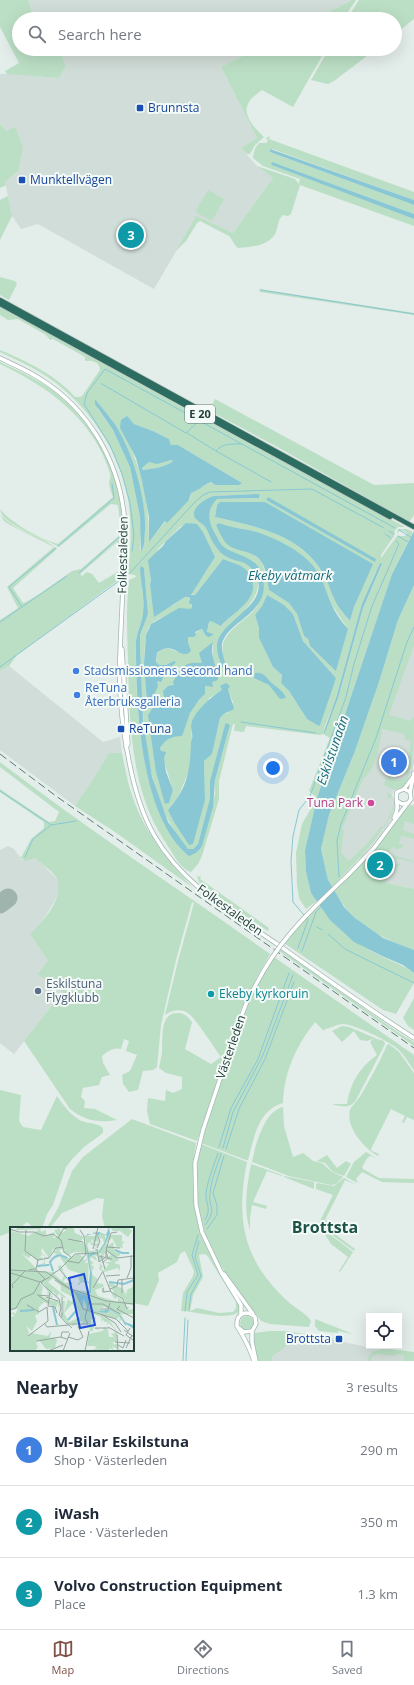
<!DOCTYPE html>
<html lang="en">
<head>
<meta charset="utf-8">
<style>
	:root { --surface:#fff; --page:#f6f6f7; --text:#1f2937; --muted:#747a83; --line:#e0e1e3; --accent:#805146 }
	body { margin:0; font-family:"Open Sans",sans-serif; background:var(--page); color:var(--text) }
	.controls { position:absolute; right:12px; bottom:12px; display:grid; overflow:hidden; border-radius:0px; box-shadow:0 4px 16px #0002 }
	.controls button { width:36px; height:36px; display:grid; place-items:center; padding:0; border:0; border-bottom:1px solid var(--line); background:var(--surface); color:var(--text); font:20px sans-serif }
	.you { position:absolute; left:273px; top:768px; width:14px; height:14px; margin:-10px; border:3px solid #fff; border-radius:50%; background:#1a73e8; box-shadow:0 0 0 6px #1a73e833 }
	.badge { display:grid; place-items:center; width:26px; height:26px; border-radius:50%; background:var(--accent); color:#fff; font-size:13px; font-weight:700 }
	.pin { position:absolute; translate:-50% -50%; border:2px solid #fff; box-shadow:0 1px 4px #0006 }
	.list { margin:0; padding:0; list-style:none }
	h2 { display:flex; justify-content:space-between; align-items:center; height:52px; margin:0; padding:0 16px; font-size:17px }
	h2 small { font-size:13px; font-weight:400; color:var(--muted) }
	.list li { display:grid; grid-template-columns:26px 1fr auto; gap:12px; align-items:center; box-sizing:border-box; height:72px; padding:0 16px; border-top:1px solid var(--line) }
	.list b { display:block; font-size:15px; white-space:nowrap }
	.list p { margin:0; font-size:13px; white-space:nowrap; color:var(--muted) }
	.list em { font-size:13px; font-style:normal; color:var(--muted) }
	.icon { flex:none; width:22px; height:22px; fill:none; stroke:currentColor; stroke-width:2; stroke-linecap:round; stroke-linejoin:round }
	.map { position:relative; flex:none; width:414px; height:1361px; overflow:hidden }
	.search { position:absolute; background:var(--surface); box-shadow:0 4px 16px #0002; left:12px; right:12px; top:12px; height:44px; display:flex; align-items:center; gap:10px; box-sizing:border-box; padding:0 14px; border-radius:22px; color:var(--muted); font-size:15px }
	.sheet { height:268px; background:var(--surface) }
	nav { display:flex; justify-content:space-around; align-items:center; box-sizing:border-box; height:56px; border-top:1px solid var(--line); background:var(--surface); font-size:11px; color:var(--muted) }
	nav a { display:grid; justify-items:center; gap:2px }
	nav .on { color:var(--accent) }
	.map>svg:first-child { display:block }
</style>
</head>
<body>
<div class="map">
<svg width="414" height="1361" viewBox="0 0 414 1361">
	<rect width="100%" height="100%" fill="#e3ede9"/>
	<!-- built -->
	<g fill="#d1ddd8">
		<polygon points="28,0 352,0 315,19 32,19"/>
		<polygon points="59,49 256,49 221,67 257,138 241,148 257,166 273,178 233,233 196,217 154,289 38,224 21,229 12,216 5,182 18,171 7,131 0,124 0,74 14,74 59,78 66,66"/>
		<polygon points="414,640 414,763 412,772 405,786 394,790 392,795 396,803 391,820 379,837 363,856 348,866 338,849 340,829 377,743"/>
		<polygon points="9,666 103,742 120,737 122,753 109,753 95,776 75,806 0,750 0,671"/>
		<polygon points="410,805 414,805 414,889 386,883 370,874 362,864 381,842 404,809"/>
		<polygon points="8,846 14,849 22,860 35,858 38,860 56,878 59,884 59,892 54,902 40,925 30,934 48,961 63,992 14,1054 0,1043 0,850"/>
		<polygon points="325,1338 404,1355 404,1361 272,1361 272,1357 293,1341 315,1344"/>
	</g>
	<!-- green -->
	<g fill="#bbdfc5" fill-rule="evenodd">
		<polygon points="0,0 28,0 33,17 32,19 19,19 19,49 59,49 66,66 59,78 7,74 5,71 19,63 0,27"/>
		<polygon points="352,0 356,0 343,19 315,19"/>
		<polygon points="359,0 414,0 414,19 395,34 395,19 347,19"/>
		<path d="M256,49H326L293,107L262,90C257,94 250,98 248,104C242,115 256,130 264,137L255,145L250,154H247L241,148L257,138L221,67Z"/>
		<polygon points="329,49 376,49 334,81 328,84 311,80"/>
		<polygon points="0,124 7,131 15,127 23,147 18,171 5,182 6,185 0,188"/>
		<path d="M270,136L269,139L414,192V200L272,149L270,152L414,205V214L272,162L414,219V226L300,185L291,214L288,216L283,215L281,217C278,221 278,227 276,232C270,246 251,247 238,248C233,244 233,240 229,236L200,221L197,223L186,241L176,251L196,216L233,233L273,178L257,166L295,179L299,184L300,179L263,166L253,158C253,153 255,147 259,143H266L268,141L266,138Z"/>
		<polygon points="208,190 224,199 212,221 195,212"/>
		<polygon points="8,196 12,216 0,240 0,200"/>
		<polygon points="0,277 15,281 17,284 9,300 0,295"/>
		<polygon points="259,289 414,313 414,315 260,292"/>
		<path d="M0,306L405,527H398L395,530L394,536L381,555V558L397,536H405L407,533L401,530L397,533L398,529H407L413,532L392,574L317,798L305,850L306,872L311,893L317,901L306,909L299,898L297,885L296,853L302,824L317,798L309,791L330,738L323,734L320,735L246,726L244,732L234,731L235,724H233L219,781V799L202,856L198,864L191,872C181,869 175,857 169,848C162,837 155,826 150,814C130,767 129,709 128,659C127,632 126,606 129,580L136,577L135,575L128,574C131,550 132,523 128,499C120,453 92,411 56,383C39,370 19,361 0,352V350C26,361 56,375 75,397H80L82,396L100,370C100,362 92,360 85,361V357L53,339L50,340L46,335L18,319L8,320L0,315ZM97,400C100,409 110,416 115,425C136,461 149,507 143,550L140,551L141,530L140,517L130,467L113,430L98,409ZM130,420L134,424L153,431L169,439L171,445H178L242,483L215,485L211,482L191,493L190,499L166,521L149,541C149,501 141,462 120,428ZM258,494L260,495L259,498L217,499L212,505L209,515L211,529L222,546L260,570C260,578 261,598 258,604C255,611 248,616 243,620C218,641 221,644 226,675L220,661L217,646C225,636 232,626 240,617C251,602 269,584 250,566C243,560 232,561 225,556C215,549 212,537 206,528C203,525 200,522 197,519L214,496ZM268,497L374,561L266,500ZM217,505L372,564L354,607L350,621C335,606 335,596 326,579C305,535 258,527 215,517ZM219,523L228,527L249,530L321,579L332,605L348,629L336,670L310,646L308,639L304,636L297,614L289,603L269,590L267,576L261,561ZM181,526L203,532L215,557L191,594L195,595L223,559L245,603L221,626L211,620L209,622L207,633L213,634L206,636L202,629L188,637V642L190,648L177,652C169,647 164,647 157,654V659L156,662L159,665H166L174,661L171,669L157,681L147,704C146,688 140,635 151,624C158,617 182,609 192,609L189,597H185L172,606L153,598L150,584L158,549ZM380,563L382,565L363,608L338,698L323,734C325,722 333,709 336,697C350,651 359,606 380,563ZM144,568L148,614L140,635V646C142,706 142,784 177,835C180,840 183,846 188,849H193L198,844L210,798V781L230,725L215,780V794L199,850L189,855C140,817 135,701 136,643C136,632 142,624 144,613C144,608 143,603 143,598C142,588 143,578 144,568ZM267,595L293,614L303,641L336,678L307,719L289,691L281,683L282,675L273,667L259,638V628L255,615L262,606ZM213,643V663L218,676L211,682L212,687L205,686V694C199,700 193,707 189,715C187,719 186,723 184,727C177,736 166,738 160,748L173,790L169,802L166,804L156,772L164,694L202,663ZM228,689L233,702L228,713L224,714L220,718L212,753L204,761L205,800L168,810L177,799L190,769L192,739L191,724L200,710L208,702L209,698L223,690Z"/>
		<path d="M0,362C19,371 39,380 56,393C94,424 118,468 122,517C124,537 122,558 121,578L17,655L9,666L0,671V620L18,608L7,587L54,547L10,525L4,521L0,514C16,533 40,534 57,549L13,588L23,603L26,602L41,593L72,571L81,569L119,536L121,532L118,505L111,504L59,547C45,538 2,526 0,509C11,523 40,539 58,544L113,497C111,492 109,486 109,482C110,478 111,477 110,473C93,419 49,387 0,364ZM117,542L120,546L119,571L99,583L92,574L87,572L82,576L80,574Z"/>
		<polygon points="215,399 374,485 414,483 414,515 409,522 283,450 210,411 210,409"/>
		<path d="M171,460L173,461C166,467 152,469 143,470L142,468L149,462Z"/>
		<path d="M414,585V645L389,715L411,721L412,717H414C414,740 414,766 405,786L394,790L384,785L386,777L397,780L406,778L411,741L405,740V734L382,729C379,746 377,767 363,779L342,829L344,830L341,853L349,861C361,850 372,840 381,826L384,828C390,818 397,809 392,798H388L387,792C414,806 344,875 332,887L328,880L321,849L329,815L355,751L379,682L398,620Z"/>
		<path d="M109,753H122C125,769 128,785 134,801C146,834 168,861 192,887L115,832L75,806L95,776Z"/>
		<path d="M0,762C87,829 180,890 270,954L258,975L241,1009L197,1141L150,1124L147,1111L148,1098L165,1101L166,1090L173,1093L182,1089V1077L166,1073L159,1068C160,1063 161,1058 162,1053C163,1041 159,1013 177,1013C185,1013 188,1017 192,1022L185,1049L211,1064L221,1057C215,1049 196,1019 189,1014C181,1008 172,1010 165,1015L178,961L194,903L192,902L176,960L161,1025L157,1067L153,1070L143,1071L138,1090L129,1092L123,1084L122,1075L130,1071L137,1055L126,1051L129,1041L124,1039L121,1049C114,1047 108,1051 102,1056L103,1063L110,1075L102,1077L99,1085L83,1088L81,1097L85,1101L84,1108L95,1109L117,1120C99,1123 85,1121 70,1109L24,1041L63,992L38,974L48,961L30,934C42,923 62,900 58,883C57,876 52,872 47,868C43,865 39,861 35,858L25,861L20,857L22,856L31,839L44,828V822L0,792V789L49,822L55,821L59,812L0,767Z"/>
		<path d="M414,805V824L405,821L403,830L414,834V839L401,836L399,843L404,846L396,850L394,846L387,854L414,861V862L388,857L383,859L371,873L376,877L383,878L393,869L396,864L401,863L385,882L386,883L414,889V950C377,936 355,926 334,891C356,869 378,849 394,823C400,815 403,806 414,805Z"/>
		<polygon points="197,876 201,877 200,879 269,928 268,931 211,893 199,882"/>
		<path d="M320,905C335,928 355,944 381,956C393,962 403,965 414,973V983L396,1014L383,1010L284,943L299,925Z"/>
		<polygon points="280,949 399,1033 414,1042 414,1046 279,951"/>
		<path d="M274,957L414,1055V1070C409,1064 405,1056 399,1050C391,1042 354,1024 343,1024C337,1024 331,1028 325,1029L324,1031L315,1022C296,1046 284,1072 283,1103C258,1110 254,1138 248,1160H246L201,1143L245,1011L260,980Z"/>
		<polygon points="414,998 414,1030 408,1026 403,1018"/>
		<polygon points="342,1026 349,1027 375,1038 367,1041 360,1040 354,1031 342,1042 332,1031"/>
		<path d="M374,1038L384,1041L385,1044L356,1100C349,1109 344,1106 334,1105L333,1104H347C351,1082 359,1068 377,1055L370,1042Z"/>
		<path d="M389,1044L399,1052L414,1073V1120L407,1117L404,1123L402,1122L405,1116L391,1109L371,1149L372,1151L379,1154L378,1156C365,1149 345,1127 350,1110C352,1105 358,1100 361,1095C370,1079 380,1062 387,1045Z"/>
		<path d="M0,1090L21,1095L19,1121L23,1127L41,1130L57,1096C64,1106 73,1119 85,1122C91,1124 98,1123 103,1128V1133L84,1147L73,1158L66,1167L53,1205L47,1214L42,1228H34L27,1222L20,1228H11V1232L0,1236Z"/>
		<path d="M283,1107L284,1126L293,1157L303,1153L313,1161L322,1163L332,1172L343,1177L336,1184L331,1185L289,1176L252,1162C255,1146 264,1111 283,1107Z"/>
		<path d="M132,1119L196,1143C188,1193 195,1229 219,1273C225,1285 234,1294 240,1307V1311C228,1322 195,1311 181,1311L183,1293L193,1276L194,1271L185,1251L180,1254L177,1262L158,1273L159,1280L148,1306L133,1303V1228H105L102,1216L104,1199L97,1198L62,1213L50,1228H47L59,1206L72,1171L83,1157ZM203,1254L207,1255L236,1302V1308L233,1312L219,1313L197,1308L190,1311L193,1295L203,1277L199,1255Z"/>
		<path d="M201,1144L247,1162C236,1217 242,1257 284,1298C291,1305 300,1310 308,1317L311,1321L309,1327L270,1324L261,1321L220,1265L208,1242L203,1227L199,1209L196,1183L198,1159Z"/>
		<polygon points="366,1152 377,1159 371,1156 368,1157 362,1167 363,1169 379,1178 414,1179 414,1183 382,1182 362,1172 356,1179 358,1183 346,1177 354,1162"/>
		<polygon points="327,1155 337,1168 346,1161 351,1164 344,1176 333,1172 325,1163 317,1161"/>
		<path d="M251,1164L282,1175V1176L267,1171L253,1202L267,1206L266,1209L252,1205L250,1218V1230C243,1209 247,1186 251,1164Z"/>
		<polygon points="284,1176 314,1182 314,1189 284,1177"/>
		<polygon points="344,1178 357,1185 345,1180 325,1220 331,1223 328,1229 355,1249 354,1251 318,1225 333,1195 316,1189 316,1184 317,1183 334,1186"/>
		<polygon points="320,1227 353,1252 340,1272 339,1271 348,1257 331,1244"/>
		<circle cx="247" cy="1323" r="7"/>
		<polygon points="315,1319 353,1334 338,1331 338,1333 319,1331 315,1326"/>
		<polygon points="269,1331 284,1331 333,1338 333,1340 325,1338 315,1344 293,1341 272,1357 272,1361 258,1361 252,1337 255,1333"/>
		<polygon points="383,1348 414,1352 414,1361 404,1361 404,1355 396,1354 394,1356 377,1354 372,1356 371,1361 367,1361 371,1353"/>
	</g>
	<!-- water -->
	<g fill="#89c7d4" fill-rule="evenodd">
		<polygon points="270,149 414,200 414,205 270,152"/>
		<polygon points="272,162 414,214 414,219 272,165 271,164"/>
		<path d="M95,399C101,407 108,415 114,423C133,452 146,497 145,531C144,538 145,547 141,552L140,517L130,467L113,430L95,404Z"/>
		<path d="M127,416L134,424L153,431L169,439L171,445H178L242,483L239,485H215L211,482C203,485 198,491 191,493L189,500L167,523L165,521L149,542V517L142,481L136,458L120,428L121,420ZM171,460L173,461C166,467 152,469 143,470L142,468L149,462L157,464Z"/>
		<path d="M258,494L260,495L259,498L217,499C205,511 209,525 217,537C219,541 221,545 224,547C236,556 255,556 261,572C276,613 227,619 222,644C221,653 226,665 229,674L226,675C222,666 217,656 217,646C217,622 269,606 257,578C247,555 236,566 221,553C214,546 211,538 207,530C205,525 200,523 196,519C188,509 206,498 214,496Z"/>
		<polygon points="268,497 376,559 375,562 266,500"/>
		<path d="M220,502H265L373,564L354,607L350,621C343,613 337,606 333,596C330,590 329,584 326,579C305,535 258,527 215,517L217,505Z"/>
		<path d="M186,523L197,524L203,532L215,557L191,595H195L223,559C229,562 240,564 245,569C249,572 250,575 252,580C259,600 232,613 221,626L211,621L209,622L207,632L213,634V635L209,637L206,636L202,629L195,632L196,635L194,637H188V642L191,651C180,662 174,639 157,653L156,662L159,665H166L174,661L176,662L166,672L161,682L157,681L158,686L149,706L147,704L144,664L146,635L151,624L179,608L191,609L192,605L189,603L190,599L189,597H185L154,617L150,584L151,580L148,560L163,546L166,541Z"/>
		<path d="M219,523C229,527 238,528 249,530C270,535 301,550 314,567C322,577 326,591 331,603C335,613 341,621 348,629L336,671L310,646L308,639L304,636L297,614L289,603L269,590C267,581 267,568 260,560C252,550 235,552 227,544C222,539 219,531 216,525Z"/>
		<polygon points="414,531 414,585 398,620 379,682 355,751 329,815 321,849 328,880 344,907 355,918 383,938 414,950 414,973 403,965 382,956 354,942 330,920 311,893 306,872 305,850 317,798 392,574"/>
		<polygon points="380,563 382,564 363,608 338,698 325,732 323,734 336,698 362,604"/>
		<path d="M141,566L144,568L148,614L140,635V646L143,720L152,777L168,822L188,849H193L198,844L210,798V781L225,725L226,723L230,725L215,780L213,807L202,846C199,851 195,854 189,856C139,816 136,702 136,643C136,633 142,624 143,614C145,600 141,583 140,569Z"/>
		<polygon points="267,595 284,605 293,614 303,641 336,678 320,725 319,726 307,719 289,691 281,683 282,675 273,667 259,638 259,628 255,615 262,606"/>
		<path d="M213,642C209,659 219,667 218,680L212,682L213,687L205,686V694L199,700L190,713L182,736C172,736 166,739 160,748L161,751L166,752L164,758L166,772L173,790L169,803L165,804L156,772L148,715L158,700L164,698L163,691L168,686L174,685L173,682C181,667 184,661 202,663L199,653Z"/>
		<path d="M255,673C264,671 267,679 273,684C279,689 283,691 286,698L280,699L269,685L254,678Z"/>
		<path d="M226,683L230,686L228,689L234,709L224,714L220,718L212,754L204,761L205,800L193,844L189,845L174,822L168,810C188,787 190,771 191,742C194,736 191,731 191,726C192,713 212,696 222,690L220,686Z"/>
	</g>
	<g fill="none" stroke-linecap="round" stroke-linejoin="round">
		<!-- stream -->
		<g stroke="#89c7d4" stroke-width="1">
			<polyline points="261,290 414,314"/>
			<polyline points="102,384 186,433 199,421"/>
			<polyline points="187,433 216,451"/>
			<path d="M241,444C231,444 223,443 216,451L271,482"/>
			<polyline points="399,530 414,539"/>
			<polyline points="389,531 394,534"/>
			<polyline points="385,534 391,538"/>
			<polyline points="398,536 408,542"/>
			<polyline points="58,546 114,498 112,484"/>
			<polyline points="132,551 134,535 130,503 122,474 110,445 84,404 87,393 105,369 395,528"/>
			<polyline points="79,573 120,536"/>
			<polyline points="130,573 193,504 203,495 210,492 312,489 384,528"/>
			<polyline points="22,607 9,587 56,548"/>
			<polyline points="0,622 67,576"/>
			<polyline points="0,667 119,581"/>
			<polyline points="241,722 316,733"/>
			<polyline points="0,791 51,825 76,821"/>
			<polyline points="25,857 33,839 50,826"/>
			<polyline points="339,877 337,840 341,824 376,738 407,642 414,627"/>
			<polyline points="304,915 293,902 291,861 293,836 299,810 310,796 346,697 354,664 372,606 399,544 396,541"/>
			<polyline points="317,927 322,930"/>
			<polyline points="328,934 345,949 357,955 414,983"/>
			<polyline points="298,948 308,920 306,917"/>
			<polyline points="302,951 316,912 322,906"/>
			<polyline points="219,1147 231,1108 258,1059 289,973"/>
			<polyline points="223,1148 233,1112 263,1055 293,975"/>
			<polyline points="226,1149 239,1109 265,1059 294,982"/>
			<path d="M205,1220C211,1210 207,1206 206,1196C205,1188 215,1162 218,1153"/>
			<path d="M205,1225C218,1207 208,1210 210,1193C211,1180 217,1166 221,1154"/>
			<polyline points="207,1229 217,1215 217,1205 213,1193 224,1156"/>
			<polyline points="189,1310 191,1294 201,1276 195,1257 199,1241"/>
			<polyline points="185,1311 187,1292 198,1275 192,1255 198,1235"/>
			<polyline points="183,1361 185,1318"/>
			<polyline points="186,1361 188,1320"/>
		</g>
		<!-- runway -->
		<polyline stroke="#a0b4ae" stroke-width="19" points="0,904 8,898"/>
		<!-- secondary casing -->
		<g stroke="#a1b9b1" stroke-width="5">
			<g id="secondary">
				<path d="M0,358C14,365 29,371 42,380C88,409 118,460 124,514C125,529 124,545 124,561C123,592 121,623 120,653C118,689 122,727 129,761C134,787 141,812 154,835C182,884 232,913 277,944C322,976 367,1008 414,1038"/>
				<polyline points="122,649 128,744 126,747"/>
				<polyline points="404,789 413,777"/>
				<polyline points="410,792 414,773"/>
				<path d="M394,818C401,804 394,802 397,792L404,789L410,792L411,799L408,803L402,804L397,801"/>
				<polyline points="348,875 374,848 407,804"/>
				<polyline points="224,1274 253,1314"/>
				<polyline points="241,1314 241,1305 221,1272 202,1232 196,1205 195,1163 203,1130 238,1025 248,999 264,970"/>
				<path d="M239,1328L244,1332L252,1331L256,1324L255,1317C246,1309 236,1314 237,1326C244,1337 250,1349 254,1361"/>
				<polyline points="252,1331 252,1342 256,1361"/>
			</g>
		</g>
		<!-- highway casing -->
		<g stroke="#c1c9c7" stroke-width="6">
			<g id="highway">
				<polyline points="0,300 414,527"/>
				<polyline points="0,304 390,517"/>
			</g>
		</g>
		<!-- secondary -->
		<use href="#secondary" stroke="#fff" stroke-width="3.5"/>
		<!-- highway -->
		<use href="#highway" stroke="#2d6d61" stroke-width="4.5"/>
		<!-- rail -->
		<polyline stroke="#5c7b73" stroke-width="1" stroke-dasharray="8 4" stroke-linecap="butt" points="0,754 56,796 414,1048"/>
		<!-- secondary-bridge casing -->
		<g stroke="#a1b9b1" stroke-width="5" stroke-linecap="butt">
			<path id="secondary-bridge" d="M264,970C286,933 317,904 348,875"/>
		</g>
		<!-- secondary-bridge -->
		<use href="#secondary-bridge" stroke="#fff" stroke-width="3.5"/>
	</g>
	<!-- markers -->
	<g fill="#1a4fb4" stroke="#f4faf7" stroke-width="1.5">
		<rect x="136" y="104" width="8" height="8" rx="2"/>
		<rect x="18" y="176" width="8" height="8" rx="2"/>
		<rect x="117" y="725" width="8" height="8" rx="2"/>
		<rect x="335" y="1335" width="8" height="8" rx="2"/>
	</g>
	<g fill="#3f7fe0" stroke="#f4faf7" stroke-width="1.5">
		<circle cx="76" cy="671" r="4"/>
		<circle cx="77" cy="695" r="4"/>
	</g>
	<circle fill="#d1479c" stroke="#f4faf7" stroke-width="1.5" cx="371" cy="803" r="4"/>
	<circle fill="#5c6f8a" stroke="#f4faf7" stroke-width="1.5" cx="38" cy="991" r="4"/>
	<circle fill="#0f9aa8" stroke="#f4faf7" stroke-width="1.5" cx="211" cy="994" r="4"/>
	<g text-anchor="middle" stroke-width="4" stroke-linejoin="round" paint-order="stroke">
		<!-- shield labels -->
		<rect fill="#f4faf7" stroke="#617771" stroke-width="1" x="185" y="405" width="30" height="18" rx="3"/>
		<g font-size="11" font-weight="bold" fill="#223f38">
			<text x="200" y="418">E 20</text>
		</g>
		<!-- transit labels -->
		<g font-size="12" fill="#164399" stroke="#f4faf7" text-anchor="start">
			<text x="148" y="112">Brunnsta</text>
			<text x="30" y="184">Munktellvägen</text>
			<text x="129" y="733">ReTuna</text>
			<text x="331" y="1343" text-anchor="end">Brottsta</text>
		</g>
		<!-- street labels -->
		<g font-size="12" fill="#223f38" stroke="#f4faf7">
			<text transform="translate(123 555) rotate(-89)" y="4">Folkestaleden</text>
			<text transform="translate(230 910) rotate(36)" y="4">Folkestaleden</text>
			<text transform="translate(231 1047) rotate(-71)" y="4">Västerleden</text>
		</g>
		<!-- shop labels -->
		<g font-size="12" fill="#366cbe" stroke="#f4faf7" text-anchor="start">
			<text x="84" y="675">Stadsmissionens second hand</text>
			<text x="85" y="692">ReTuna<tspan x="85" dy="14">Återbruksgalleria</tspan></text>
		</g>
		<!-- hotel labels -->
		<g font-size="12" fill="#b23c85" stroke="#f4faf7" text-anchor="end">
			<text x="363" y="807">Tuna Park</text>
		</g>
		<!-- service labels -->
		<g font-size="12" fill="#4e5e75" stroke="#f4faf7" text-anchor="start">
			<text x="46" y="988">Eskilstuna<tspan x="46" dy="14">Flygklubb</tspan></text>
		</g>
		<!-- culture labels -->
		<g font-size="12" fill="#0d838f" stroke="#f4faf7" text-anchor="start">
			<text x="219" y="998">Ekeby kyrkoruin</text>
		</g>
		<!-- water labels -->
		<g font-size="13" font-style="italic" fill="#1a6b7e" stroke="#f4faf7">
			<text x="290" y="580">Ekeby våtmark</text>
			<text transform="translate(332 750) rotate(-71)" y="5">Eskilstunaån</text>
		</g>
		<!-- district labels -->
		<g font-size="16" font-weight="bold" fill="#1d5246" stroke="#f4faf7">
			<text x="325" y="1233">Brottsta</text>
		</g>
	</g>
	<!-- overview -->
	<g transform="translate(10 1227)">
		<rect width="124" height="124" fill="#e3ede9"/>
		<path d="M9,0H30L31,5L36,3V9L45,5L43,11L48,10L44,3L49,2L45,0L49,1L52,6L58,2L54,3V1L63,0L65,6L74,10L69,16L74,15L76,17V9H85L86,7L82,6L87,4L85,13L88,5L97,8H94L96,11L98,8H112V15L115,14L112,18L113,21L107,20L102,11L96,16L98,19L103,15L105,25L110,26V28L106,31L109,33L104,36L110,38V44L108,41L94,45L89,42L90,38L88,40L90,38L88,29L93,31L89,35L94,41L91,40L93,44L99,37L94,35H102L98,33L97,27L98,30L101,28L97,24L93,29L90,26L88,29L81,28L86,30L87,34L81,30L80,33L84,36L81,37L84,40L81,47L88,52L87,56L93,57L95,66L92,65L93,60L85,63L88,69L108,75H103H115V73L108,68H105L114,75H108V70L105,72L102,68L104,64L101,62L104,60H99V55L113,62L116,68L117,63L124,59V78L115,77L117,82V80H119L118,83L123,82L124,87H111L113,92L108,87L95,80L88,81L94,84L87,85L97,86L99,83L110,89L117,97L116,99L112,92L109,95L110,90L106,92L89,87L99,93L108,105L99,96L96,99L98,95H94V92L92,95L91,90L84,87L82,91L86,90L85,93L81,92V97H85L84,101H88L89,103L83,101V104H80L79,98L76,96L74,98L72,94L68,95L66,98L62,99L61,95L58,97L49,87L53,85L52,74H55L54,85L58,72L61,75L65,71L51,64V59L43,51L38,55L57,71L52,70L49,66L47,70L43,64L41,66L43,70L40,71L42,68L37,67L38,65L34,57L29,55L33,60L31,68L35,71L39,69L36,71L40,73L48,74L50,72L49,86L48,76L46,81L34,75L29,80V87L25,88L27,94L22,104L16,99L19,105L18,109L21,106L38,109L41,104L40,112L43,110L47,113L45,121L36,122L29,113L26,116L28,120L25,124H0V91L5,88L1,87L3,85L5,87L8,82L0,83V46L3,47L0,45V6L3,5L0,3L3,2V4L18,9L30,2L5,3ZM88,10L93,12L94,16L87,26H85L88,23L85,20V25L79,30L81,45L80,63L77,79L79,29L84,24H79L77,18L80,14L81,18H84L81,14L83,12L84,19H87L89,16L85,17V14L89,15ZM32,21L39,31L43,22L47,23L43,25L47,28L52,27L49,23L53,22L58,24L54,23L53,27L54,25L58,28L65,25L76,26L78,36H75L76,34L77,31L73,34L74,30L68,27L59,31L45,29L40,37H35V31H39L31,28L34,26H31ZM12,27L19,31L21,28L27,34L33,31L29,29L35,28L34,36L26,39L30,41L29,39L34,37L40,38L43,41L40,35L49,29L59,43L72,47L68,51L70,55L68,56V59L72,55L78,56V59H71H78L79,65L62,62L61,55L55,56L53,54L56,51L62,53L56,50L51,38L48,39L49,43L53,44L54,48L52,54L44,47L47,44L43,45L44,42L42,45L29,44ZM62,77L66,80H65L64,81H67L70,90L59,95L54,86ZM100,0H118L122,4L118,10L110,4H103ZM94,100L98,103L99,110H104L101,107L105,106L104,104L108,106L106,112L109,114L103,115L104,118L108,116L107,122L102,119L104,124L100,121L98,124H87L86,121L85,124H81L86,121L85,119H77L79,107L93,104Z" fill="#bbdfc5" fill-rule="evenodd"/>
		<path d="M99,0L100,6L95,17L90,25L79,30L81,45L80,63L78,79L86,85L100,82L111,89L115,95L123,98L124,102L116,97L115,98L110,89L100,83L97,86L86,85L78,82L73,71V80L66,65L78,69L80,63L79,56L70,54L79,55L80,46L75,9L89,5L96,8ZM90,6L97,9L94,17L88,26L84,25L86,11ZM77,7H87L84,24L79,28L75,12Z" fill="#89c7d4" fill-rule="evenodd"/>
		<path fill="none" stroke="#89c7d4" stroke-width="2" d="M105,23L112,26H119M44,30L50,28L57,31M27,39L39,38M43,44L40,35L44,30M99,55L114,57L124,53M80,66L81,45M43,80L47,98M10,84L24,83M58,93L66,84"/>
		<path fill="none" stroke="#96a7a2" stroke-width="1" d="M0,2L9,5H24L34,9L43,7L51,13L54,25L61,30M16,3L15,24L28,33L26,42M48,11L54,1L57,2M58,12L73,15M97,20L110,21M87,21L90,14L88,10M83,22L88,0M87,22L89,35M96,23L107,31L124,29M96,23L101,6L107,5M91,28L95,42M89,29L102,32M28,33L39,31L46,21L53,20M57,34L69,36L76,27L74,9L70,3M89,35L96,30V24M92,36L98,31L96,24M50,42L65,27L87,26M0,43L36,45L61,62L96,74L124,77M19,43L25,42L35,52L31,56L49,72L51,81L49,88L57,97H78M50,43L62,57M93,45L101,65L113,72L117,82M1,46L30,55L40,50M40,49L50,42M96,49L110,48M117,51L121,41V28M45,53L66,66L73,82L106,92M3,61L2,58L15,44M83,61L93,44M93,61V65L101,64M100,62L107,59L108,53L124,51M112,66V53M27,68L40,69M29,69L39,76M36,70L48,74M80,77H93L110,87M17,78L29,85L37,80M38,79L45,80L47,86M38,79L40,66M110,79L107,82L124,91M90,82H98L100,76M0,83L6,81L11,72L24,66L30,55M91,87L105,96L111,105M52,90V70M106,92L118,104M35,97L37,100L59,98L62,101M78,97L75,91L80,71M98,100L114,109M85,101H99M120,101L116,108L123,113M114,103L124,110M107,108L108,124M18,109L38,94L37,80M51,110L52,105H59M58,110L68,113L73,110L68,99M27,114L50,110L57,112M105,115L120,116M108,118L113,121L116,113M116,121L122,108M38,124L53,118M53,124L60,106M75,124L79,104"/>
		<path fill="#1d4ed8" fill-opacity="0.15" stroke="#1d4ed8" stroke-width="2" d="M74,47L85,98L70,101L59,51Z"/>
		<rect width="124" height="124" fill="none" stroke="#223f38" stroke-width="2"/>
	</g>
</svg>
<div class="controls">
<button><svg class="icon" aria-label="locate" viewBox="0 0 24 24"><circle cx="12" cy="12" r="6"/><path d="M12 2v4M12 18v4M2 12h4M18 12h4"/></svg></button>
</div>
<div class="you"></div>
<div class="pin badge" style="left:394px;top:762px;background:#3f7fe0">1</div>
<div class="pin badge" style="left:380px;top:865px;background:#0f9aa8">2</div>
<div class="pin badge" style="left:131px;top:235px;background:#0f9aa8">3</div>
<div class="search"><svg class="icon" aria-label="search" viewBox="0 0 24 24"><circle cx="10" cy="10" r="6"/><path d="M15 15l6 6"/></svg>Search here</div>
</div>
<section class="sheet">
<h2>Nearby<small>3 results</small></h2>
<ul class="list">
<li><span class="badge" style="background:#3f7fe0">1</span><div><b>M-Bilar Eskilstuna</b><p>Shop · Västerleden</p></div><em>290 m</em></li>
<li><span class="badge" style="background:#0f9aa8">2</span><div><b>iWash</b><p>Place · Västerleden</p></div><em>350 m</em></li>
<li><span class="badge" style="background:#0f9aa8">3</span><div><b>Volvo Construction Equipment</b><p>Place</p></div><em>1.3 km</em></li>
</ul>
</section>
<nav>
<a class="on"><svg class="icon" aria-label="map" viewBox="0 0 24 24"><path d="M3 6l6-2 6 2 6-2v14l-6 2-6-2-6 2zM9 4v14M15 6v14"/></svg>Map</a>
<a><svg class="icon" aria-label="directions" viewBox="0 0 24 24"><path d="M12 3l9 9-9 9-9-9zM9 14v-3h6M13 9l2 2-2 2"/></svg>Directions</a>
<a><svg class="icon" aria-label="saved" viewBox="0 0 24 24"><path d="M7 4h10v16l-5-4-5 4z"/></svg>Saved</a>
</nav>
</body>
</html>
